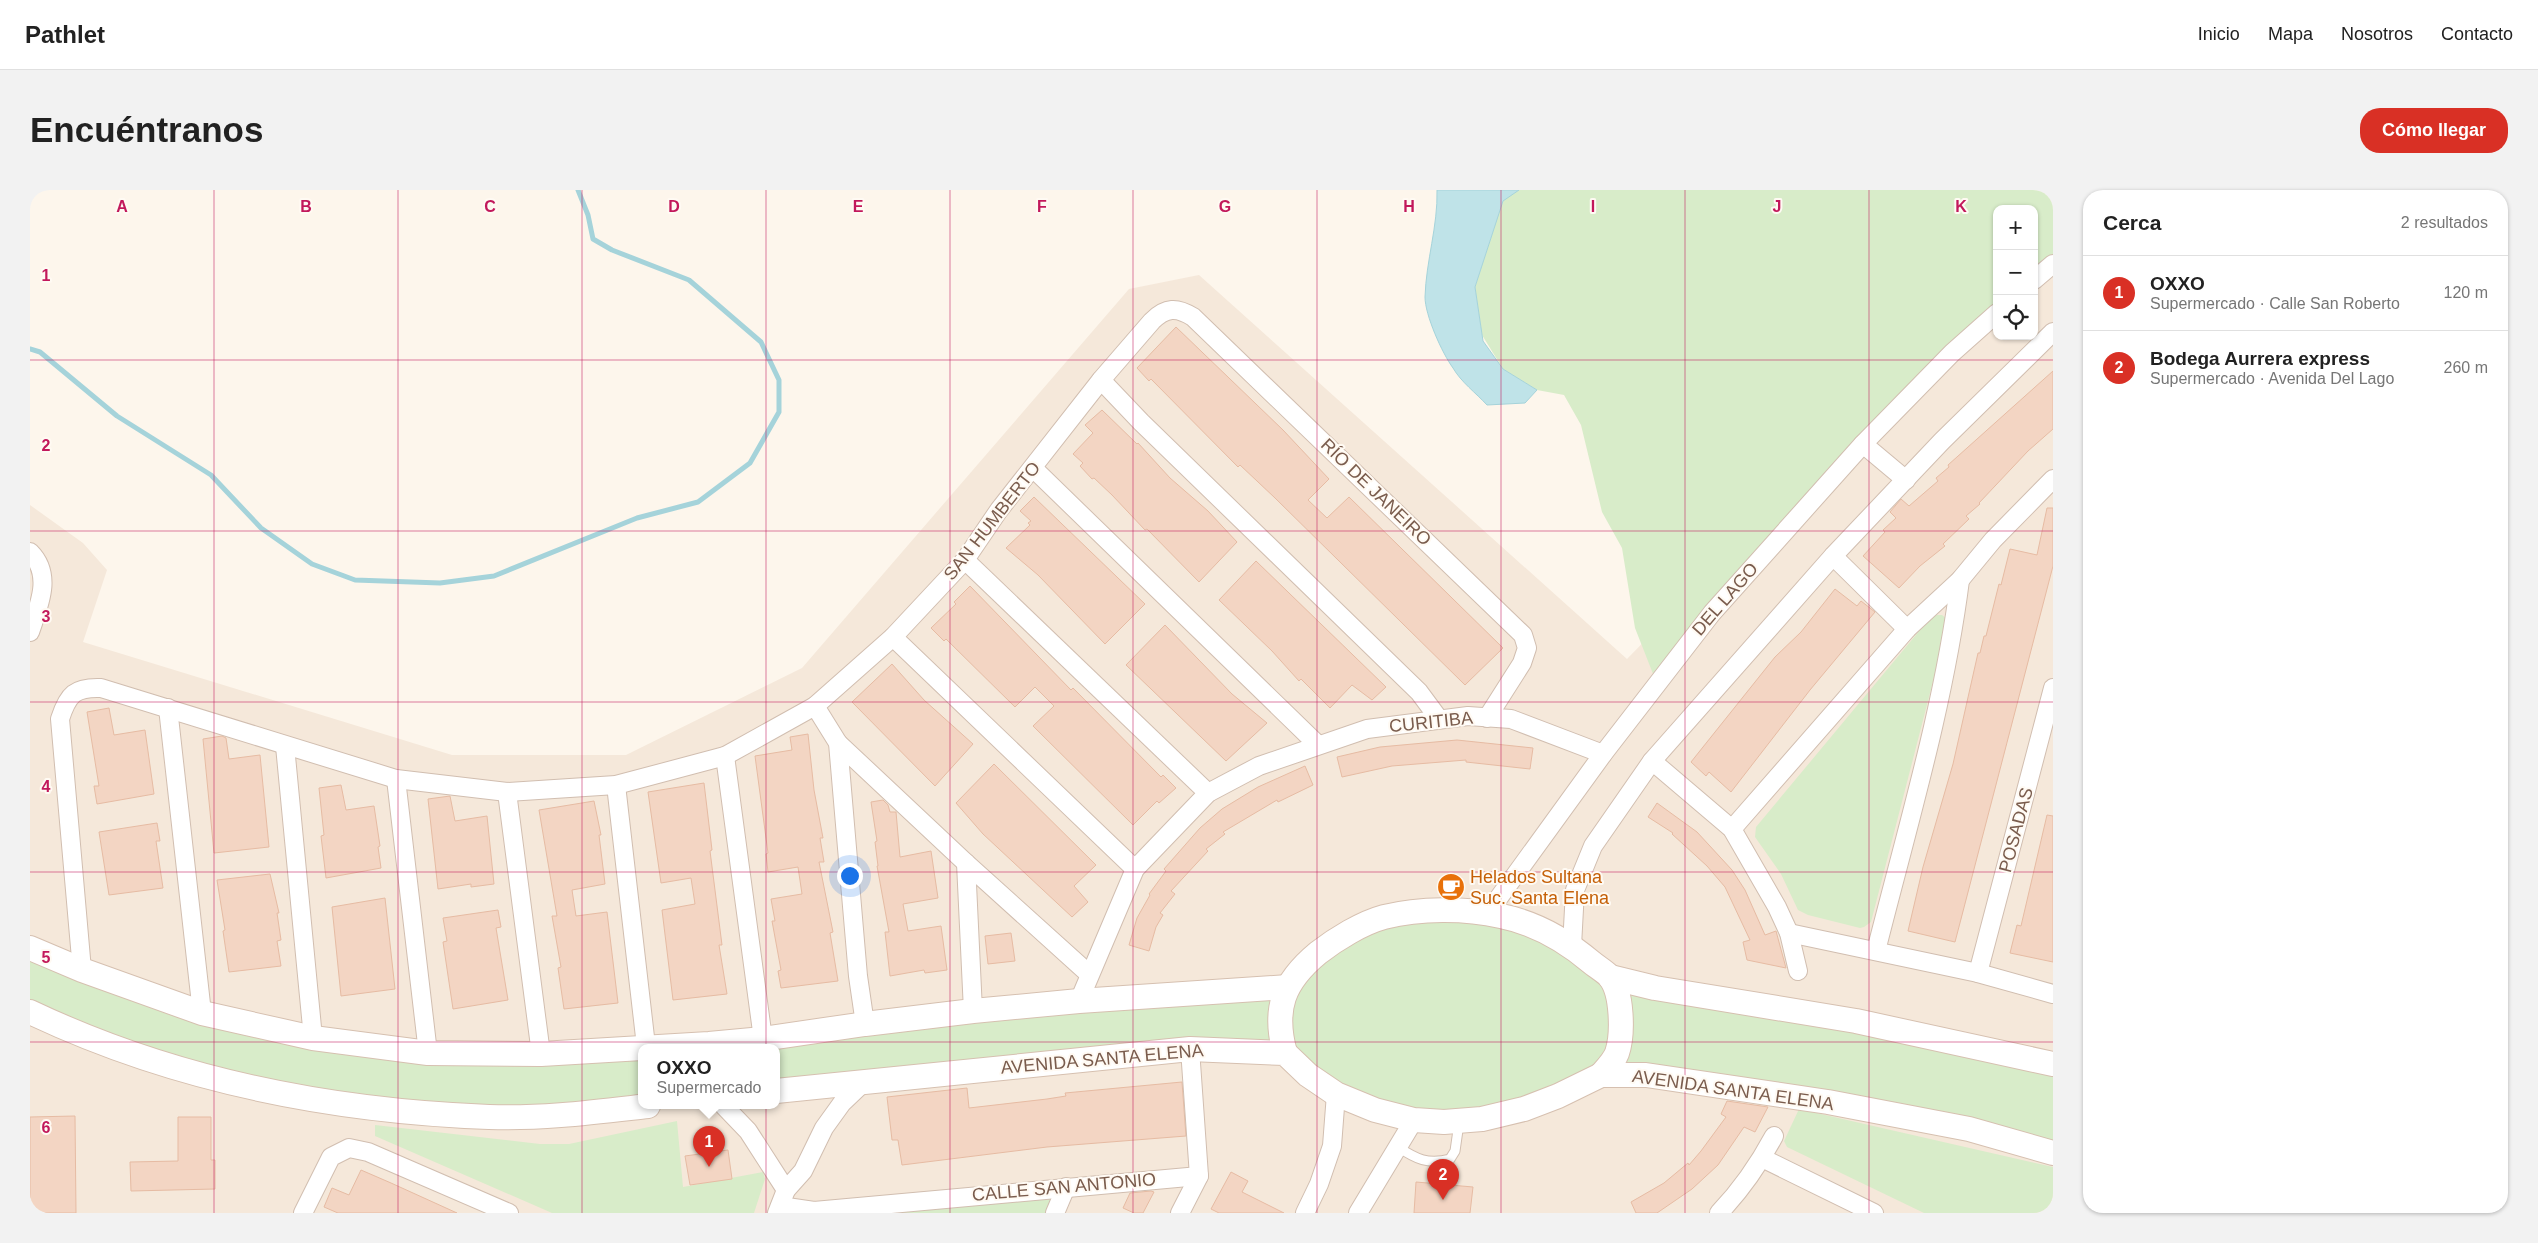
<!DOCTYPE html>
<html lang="es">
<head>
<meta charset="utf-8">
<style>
	:root { --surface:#fff; --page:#f2f2f2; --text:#222; --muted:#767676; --line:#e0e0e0; --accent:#d93025 }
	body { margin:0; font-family:Helvetica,sans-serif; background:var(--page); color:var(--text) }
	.controls { position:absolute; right:15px; top:15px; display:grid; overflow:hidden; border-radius:10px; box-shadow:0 1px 4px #0004 }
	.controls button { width:45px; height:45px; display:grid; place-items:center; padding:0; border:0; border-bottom:1px solid var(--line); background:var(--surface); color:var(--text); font:25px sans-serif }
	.you { position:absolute; left:819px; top:685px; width:18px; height:18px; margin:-12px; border:4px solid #fff; border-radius:50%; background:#1a73e8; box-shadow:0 0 0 8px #1a73e833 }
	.badge { display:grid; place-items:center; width:32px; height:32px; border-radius:50%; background:var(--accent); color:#fff; font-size:16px; font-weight:700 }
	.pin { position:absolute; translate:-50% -41px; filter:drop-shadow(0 1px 2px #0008) }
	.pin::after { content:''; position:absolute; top:26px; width:18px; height:15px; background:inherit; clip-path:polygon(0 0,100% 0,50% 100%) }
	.popup { position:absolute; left:608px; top:854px; width:142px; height:65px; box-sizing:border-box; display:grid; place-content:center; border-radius:10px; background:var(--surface); filter:drop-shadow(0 1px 4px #0005); font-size:16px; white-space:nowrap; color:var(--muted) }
	.popup b { font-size:19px; color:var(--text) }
	.popup::after { content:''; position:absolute; left:50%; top:100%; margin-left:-10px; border:10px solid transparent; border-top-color:var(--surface) }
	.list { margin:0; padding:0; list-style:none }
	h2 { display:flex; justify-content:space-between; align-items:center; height:65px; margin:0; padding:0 20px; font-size:21px }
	h2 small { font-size:16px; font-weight:400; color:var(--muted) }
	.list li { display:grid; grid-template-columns:32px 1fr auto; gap:15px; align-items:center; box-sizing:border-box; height:75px; padding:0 20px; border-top:1px solid var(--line) }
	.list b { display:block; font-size:19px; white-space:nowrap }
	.list p { margin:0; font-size:16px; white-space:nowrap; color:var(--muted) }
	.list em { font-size:16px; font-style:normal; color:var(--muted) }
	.icon { flex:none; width:28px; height:28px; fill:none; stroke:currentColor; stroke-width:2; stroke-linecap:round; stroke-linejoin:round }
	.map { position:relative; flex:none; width:2023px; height:1023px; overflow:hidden; border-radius:20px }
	header { display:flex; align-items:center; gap:30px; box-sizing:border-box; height:70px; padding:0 25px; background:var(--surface); border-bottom:1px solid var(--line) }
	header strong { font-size:24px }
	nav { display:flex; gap:28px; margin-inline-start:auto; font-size:18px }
	.intro { display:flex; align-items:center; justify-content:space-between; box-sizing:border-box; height:120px; padding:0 30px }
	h1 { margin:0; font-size:35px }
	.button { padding:12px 22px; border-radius:20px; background:var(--accent); color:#fff; font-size:18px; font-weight:700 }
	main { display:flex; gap:30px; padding:0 30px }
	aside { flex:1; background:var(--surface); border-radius:20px; box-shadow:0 1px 4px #0004 }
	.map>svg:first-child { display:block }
</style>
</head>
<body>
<header>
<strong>Pathlet</strong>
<nav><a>Inicio</a><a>Mapa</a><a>Nosotros</a><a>Contacto</a></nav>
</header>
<div class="intro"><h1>Encuéntranos</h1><a class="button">Cómo llegar</a></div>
<main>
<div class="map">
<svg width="2023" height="1023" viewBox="0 0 2023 1023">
	<rect width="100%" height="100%" fill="#fdf6ec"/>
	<!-- residential -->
	<path fill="#f5e8da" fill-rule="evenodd" d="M2023,33V1023H0V315L53,353L77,380L53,452L422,565H596L772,478L1099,99L1169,85L1597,469L1967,91V146H2004V52ZM612,858H746V916H612Z"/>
	<!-- green -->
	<g fill="#d8ecc9">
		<polygon points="1489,0 2023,0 2023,74 2004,90 2004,19 1967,19 1967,123 1922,163 1627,494 1605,438 1592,358 1572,322 1551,235 1534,205 1507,200 1473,179 1452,145 1445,97 1473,10"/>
		<polygon points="1907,425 1912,425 1917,429 1917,437 1841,732 1834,737 1830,738 1778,725 1768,720 1751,684 1725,647 1726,637 1900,428"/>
		<polygon points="1457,724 1561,773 2023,874 2023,963 1616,885 1452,929 1345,920 1255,863 747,901 746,858 612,858 612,916 322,917 0,822 0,758 283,848 511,864 1258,797 1320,743"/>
		<polygon points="1769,919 2023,977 2023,1017 2020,1023 1894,1023 1757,957 1754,951"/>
		<polygon points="647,931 653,997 733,982 735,989 724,1023 522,1023 345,946 345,935 510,954 539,954"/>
		<polygon points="1022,1007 1017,1023 818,1023"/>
	</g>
	<!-- water -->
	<path fill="#bfe3e8" stroke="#a5d3da" d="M1407,0H1489L1473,11L1445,97L1453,151L1473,179L1507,200L1495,213L1457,215C1446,203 1431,192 1423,178C1412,163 1395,125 1395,107C1396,71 1408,36 1407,0Z"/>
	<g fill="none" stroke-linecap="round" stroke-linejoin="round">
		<!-- stream -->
		<polyline stroke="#a5d3da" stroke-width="5" points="0,159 10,162 87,226 181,285 231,338 282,374 325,390 410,393 464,386 607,328 668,312 720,273 749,222 749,190 731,152 659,90 582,60 563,49 558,25 548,0"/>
	</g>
	<!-- building -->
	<g fill="#f3d5c3" stroke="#e6bba3">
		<polygon points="1146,137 1253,240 1299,289 1278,310 1297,328 1319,307 1473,458 1435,495 1245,308 1210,275 1208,277 1121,189 1119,191 1107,178"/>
		<polygon points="2023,181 2023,239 1998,261 1949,313 1950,314 1936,326 1939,329 1913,354 1915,356 1890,376 1869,398 1833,366 1855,342 1853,340 1866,328 1860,322 1871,309 1879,316 1908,291 1906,288 1919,277 1918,275"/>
		<polygon points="1072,220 1107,254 1108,253 1140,288 1178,321 1207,352 1169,392 1117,339 1115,340 1082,305 1064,288 1062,289 1050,276 1053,273 1043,264 1063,243 1055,235"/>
		<polygon points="1004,307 1115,414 1075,454 1008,385 976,358 1000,335 998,333 1001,331 990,321"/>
		<polygon points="2017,318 2023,318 2023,376 1925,752 1878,741 1893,677 1923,574 1948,463 1950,463 1954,446 1956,446 1969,394 1971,395 1980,359 2007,365"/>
		<polygon points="1226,371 1356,497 1342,510 1322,495 1300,518 1271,489 1269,491 1242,461 1189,410"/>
		<polygon points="940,396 1041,500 1043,498 1131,587 1133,585 1146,598 1129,613 1127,611 1103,635 1003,536 1024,516 1005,497 985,517 916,449 914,451 901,438 926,414 924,412"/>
		<polygon points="1805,399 1827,416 1831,411 1845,422 1780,500 1701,602 1679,582 1676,586 1661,572 1745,467 1771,442"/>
		<polygon points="1135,435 1202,504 1237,533 1196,571 1096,475"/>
		<polygon points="862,474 894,510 943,554 905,596 822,512"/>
		<polygon points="79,518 84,545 115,540 124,604 67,614 64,596 69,596 57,522"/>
		<polygon points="778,544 784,600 793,648 790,648 794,672 789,672 803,742 800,743 808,791 751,798 748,781 751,780 742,731 745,731 741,709 772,704 768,677 738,682 736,664 738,663 725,566 762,560 760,547"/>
		<polygon points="192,546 196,548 199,569 230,565 239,657 184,663 173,549"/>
		<polygon points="1427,550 1503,558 1500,579 1436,572 1436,570 1362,576 1312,587 1307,567 1350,557"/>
		<polygon points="964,574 1066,675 1044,696 1058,712 1042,727 953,644 926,613"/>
		<polygon points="1275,576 1283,595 1248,612 1247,610 1193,642 1195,644 1176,659 1178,661 1141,701 1145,704 1130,723 1133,725 1126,737 1119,761 1099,755 1107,728 1120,705 1119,704 1136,681 1134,679 1170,638 1192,619 1228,597"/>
		<polygon points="674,593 682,660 680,661 692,755 689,755 697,804 643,810 632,720 665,714 661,688 631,693 618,602"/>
		<polygon points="311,595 316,620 344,616 350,656 348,657 351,678 296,688 291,646 294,645 289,598"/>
		<polygon points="420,606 425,631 457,626 464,694 441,697 441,694 408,699 398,609"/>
		<polygon points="853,610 858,615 860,622 866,622 870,667 901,661 908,708 873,714 878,741 911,736 917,780 895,783 894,780 860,786 855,742 859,742 847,676 848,676 845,652 847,651 841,612"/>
		<polygon points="564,611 571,645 569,645 575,694 542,700 546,726 577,722 588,813 534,819 528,778 531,777 522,726 527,726 509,620"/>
		<polygon points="1627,613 1667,642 1702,680 1715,700 1735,745 1746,741 1756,778 1717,770 1713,752 1720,750 1695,697 1677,676 1642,644 1643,643 1618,627"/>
		<polygon points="2017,625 2023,626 2023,772 1980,763 1987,735 1991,736"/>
		<polygon points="127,633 130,651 126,651 133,698 79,705 69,642"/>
		<polygon points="240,684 249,723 247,723 251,750 247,751 251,776 199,782 193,741 195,740 187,690"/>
		<polygon points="355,708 365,799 311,806 302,717"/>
		<polygon points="468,720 471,737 466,738 478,810 423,819 413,752 417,751 413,728"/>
		<polygon points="981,743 985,771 958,774 955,746"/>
		<polygon points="1152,892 1156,946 1017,957 872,975 868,950 862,950 857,907 937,898 939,918 1017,909 1036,906 1035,903"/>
		<polygon points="1697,911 1738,917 1725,942 1714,937 1688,975 1662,999 1627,1023 1606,1023 1601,1012 1634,993 1658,973 1659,975 1671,961 1696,927 1691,924"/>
		<polygon points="45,926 46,1023 0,1023 0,927"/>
		<polygon points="148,927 181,927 181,970 185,970 185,999 101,1001 100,972 148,971"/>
		<polygon points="698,960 702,989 660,995 655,966"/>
		<polygon points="331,980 361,993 427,1023 308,1023 294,1017 302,998 319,1005"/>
		<polygon points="1201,982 1218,991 1212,1002 1254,1023 1189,1023 1181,1019"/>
		<polygon points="1386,992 1443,997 1440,1023 1384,1023"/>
		<polygon points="1121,1001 1124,1002 1113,1023 1104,1023 1093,1018 1100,1003"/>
	</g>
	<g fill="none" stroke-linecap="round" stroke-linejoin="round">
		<!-- lane casing -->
		<g stroke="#d1beb0" stroke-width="11">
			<path id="lane" d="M1368,957C1386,969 1398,975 1420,969L1425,961L1429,933"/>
		</g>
		<!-- street casing -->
		<g stroke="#d1beb0" stroke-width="20">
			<g id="street">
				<polyline points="2004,90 2023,74"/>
				<polyline points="1071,190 1111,232 1389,502 1409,529"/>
				<polyline points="1833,254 1876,290"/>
				<polyline points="1004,279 1288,555"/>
				<path d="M0,362C23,385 9,415 0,442"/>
				<polyline points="1803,366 1877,439"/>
				<polyline points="935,370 1178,603"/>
				<polyline points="863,447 1105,679"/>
				<polyline points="785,516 808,553 828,786 835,834"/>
				<polyline points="138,518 172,823"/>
				<polyline points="808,553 936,673 1059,784"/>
				<polyline points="255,556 283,848"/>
				<polyline points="695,566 733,849"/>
				<polyline points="1622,571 1702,639 1747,717 1759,743 1768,781"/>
				<polyline points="366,589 398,863"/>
				<polyline points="586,595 616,856"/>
				<polyline points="477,602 511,864"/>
				<polyline points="1702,639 1877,439 1930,390 1963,350 2023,289"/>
				<polyline points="936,673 943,821"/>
				<polyline points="1457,724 1573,564 1682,423 1833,254 1922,163 1967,123"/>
				<polyline points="1759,743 1948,783 2023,804"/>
				<polyline points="1542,756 1545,700 1563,656 1622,571 1803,366 1912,251 2023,142"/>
				<path d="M1846,761C1877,638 1914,516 1930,390"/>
				<path d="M52,780L30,529C38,504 45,497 71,498L366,589L477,602L586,595L695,566L785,516L863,447L935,370L969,320L1071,190L1122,131C1136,117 1147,117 1163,127L1493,445L1497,458L1492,473L1457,528"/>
				<polyline points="1948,783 2023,498"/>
				<polyline points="1049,811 1105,679 1178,603 1229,576 1337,539 1438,526 1481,529 1573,564"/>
				<polyline points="694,916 718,941 756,1000"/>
				<polyline points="1732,968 1844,1023"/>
				<polyline points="750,1016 784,1021 1169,986"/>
				<polyline points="273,1023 301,967 319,958 338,962 479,1023"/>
				<polyline points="747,1023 756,1000 773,981 794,938 812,913 834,892"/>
				<polyline points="1025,1023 1036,997"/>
				<polyline points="1150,1023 1169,986 1160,859"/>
				<polyline points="1275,1023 1289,994 1302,956 1306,904"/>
				<polyline points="1328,1023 1384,930"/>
				<path d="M1689,1023C1711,1000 1729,974 1744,946"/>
			</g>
		</g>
		<!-- secondary casing -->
		<g stroke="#d6c0b0" stroke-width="26">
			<g id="secondary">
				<polyline points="0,758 52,780 172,823 283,848 398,863 511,864 679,854 733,849 835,834 943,821 1049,811 1258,797"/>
				<polyline points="1580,787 1625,798 1826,831 2023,874"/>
				<path d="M0,822C143,890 302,921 459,927C512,929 565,922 618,916"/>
				<path d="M1255,863C1243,819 1253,792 1288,763C1306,749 1332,733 1354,727C1390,718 1435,718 1471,726C1506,733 1535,750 1561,772C1567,777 1574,781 1579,786C1593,802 1593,845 1587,863C1584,871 1576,879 1571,885"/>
				<polyline points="746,901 1160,859 1255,863 1278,885 1306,904 1345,920 1384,930 1414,932 1452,929 1494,919 1528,906 1571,885 1616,885 1798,912 1939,939 2023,963"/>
			</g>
		</g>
		<!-- lane -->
		<use href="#lane" stroke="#fff" stroke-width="9"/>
		<!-- street -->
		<use href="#street" stroke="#fff" stroke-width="18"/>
		<!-- secondary -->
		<use href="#secondary" stroke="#fff" stroke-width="24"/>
	</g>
	<!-- grid -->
	<path fill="none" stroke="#c2185b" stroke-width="1" stroke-opacity="0.55" d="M184,0V1023M368,0V1023M552,0V1023M736,0V1023M920,0V1023M1103,0V1023M1287,0V1023M1471,0V1023M1655,0V1023M1839,0V1023M0,170H2023M0,341H2023M0,512H2023M0,682H2023M0,852H2023"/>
	<!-- icons -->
	<defs>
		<g id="cafe-disc" transform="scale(1.4375)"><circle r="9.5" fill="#e8710a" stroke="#fffaf3"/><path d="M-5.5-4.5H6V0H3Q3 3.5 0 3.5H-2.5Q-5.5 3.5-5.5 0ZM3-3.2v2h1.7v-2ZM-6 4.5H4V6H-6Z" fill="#fff"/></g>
	</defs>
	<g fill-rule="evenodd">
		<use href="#cafe-disc" x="1421" y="697"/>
	</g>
	<g text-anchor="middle" stroke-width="4" stroke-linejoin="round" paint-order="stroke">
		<!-- street labels -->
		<g font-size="18" fill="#7a5c4d" stroke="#fffaf3">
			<text transform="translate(1346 302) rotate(44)" y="6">RÍO DE JANEIRO</text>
			<text transform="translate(962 331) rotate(-52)" y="6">SAN HUMBERTO</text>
			<text transform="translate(1695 409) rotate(-49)" y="6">DEL LAGO</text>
			<text transform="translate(1401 532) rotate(-6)" y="6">CURITIBA</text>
			<text transform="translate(1986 640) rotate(-75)" y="6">POSADAS</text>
			<text transform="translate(1072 869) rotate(-5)" y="6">AVENIDA SANTA ELENA</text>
			<text transform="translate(1703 900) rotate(8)" y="6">AVENIDA SANTA ELENA</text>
			<text transform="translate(1034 997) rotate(-5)" y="6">CALLE SAN ANTONIO</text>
		</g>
		<!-- food labels -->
		<g font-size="18" fill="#c56008" stroke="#fffaf3" text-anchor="start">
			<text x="1440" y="693">Helados Sultana<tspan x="1440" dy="21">Suc. Santa Elena</tspan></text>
		</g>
	</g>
	<g font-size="16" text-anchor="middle" font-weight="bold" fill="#c2185b" stroke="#fffaf3" stroke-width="4" stroke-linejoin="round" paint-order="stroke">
		<text x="92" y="22">A</text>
		<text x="276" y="22">B</text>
		<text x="460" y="22">C</text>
		<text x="644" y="22">D</text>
		<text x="828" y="22">E</text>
		<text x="1012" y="22">F</text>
		<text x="1195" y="22">G</text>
		<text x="1379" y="22">H</text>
		<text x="1563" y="22">I</text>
		<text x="1747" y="22">J</text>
		<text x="1931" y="22">K</text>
		<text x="16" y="91">1</text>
		<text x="16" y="261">2</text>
		<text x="16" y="432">3</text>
		<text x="16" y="602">4</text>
		<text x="16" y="773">5</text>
		<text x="16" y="943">6</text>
	</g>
</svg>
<div class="controls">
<button>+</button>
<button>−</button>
<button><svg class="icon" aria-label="locate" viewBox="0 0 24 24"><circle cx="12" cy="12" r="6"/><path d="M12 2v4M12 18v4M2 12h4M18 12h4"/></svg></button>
</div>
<div class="you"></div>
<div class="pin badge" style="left:679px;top:977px">1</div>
<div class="popup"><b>OXXO</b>Supermercado</div>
<div class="pin badge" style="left:1413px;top:1010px">2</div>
</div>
<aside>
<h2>Cerca<small>2 resultados</small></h2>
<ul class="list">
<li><span class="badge">1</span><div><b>OXXO</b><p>Supermercado · Calle San Roberto</p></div><em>120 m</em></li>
<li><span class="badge">2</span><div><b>Bodega Aurrera express</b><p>Supermercado · Avenida Del Lago</p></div><em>260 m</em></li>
</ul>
</aside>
</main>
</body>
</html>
